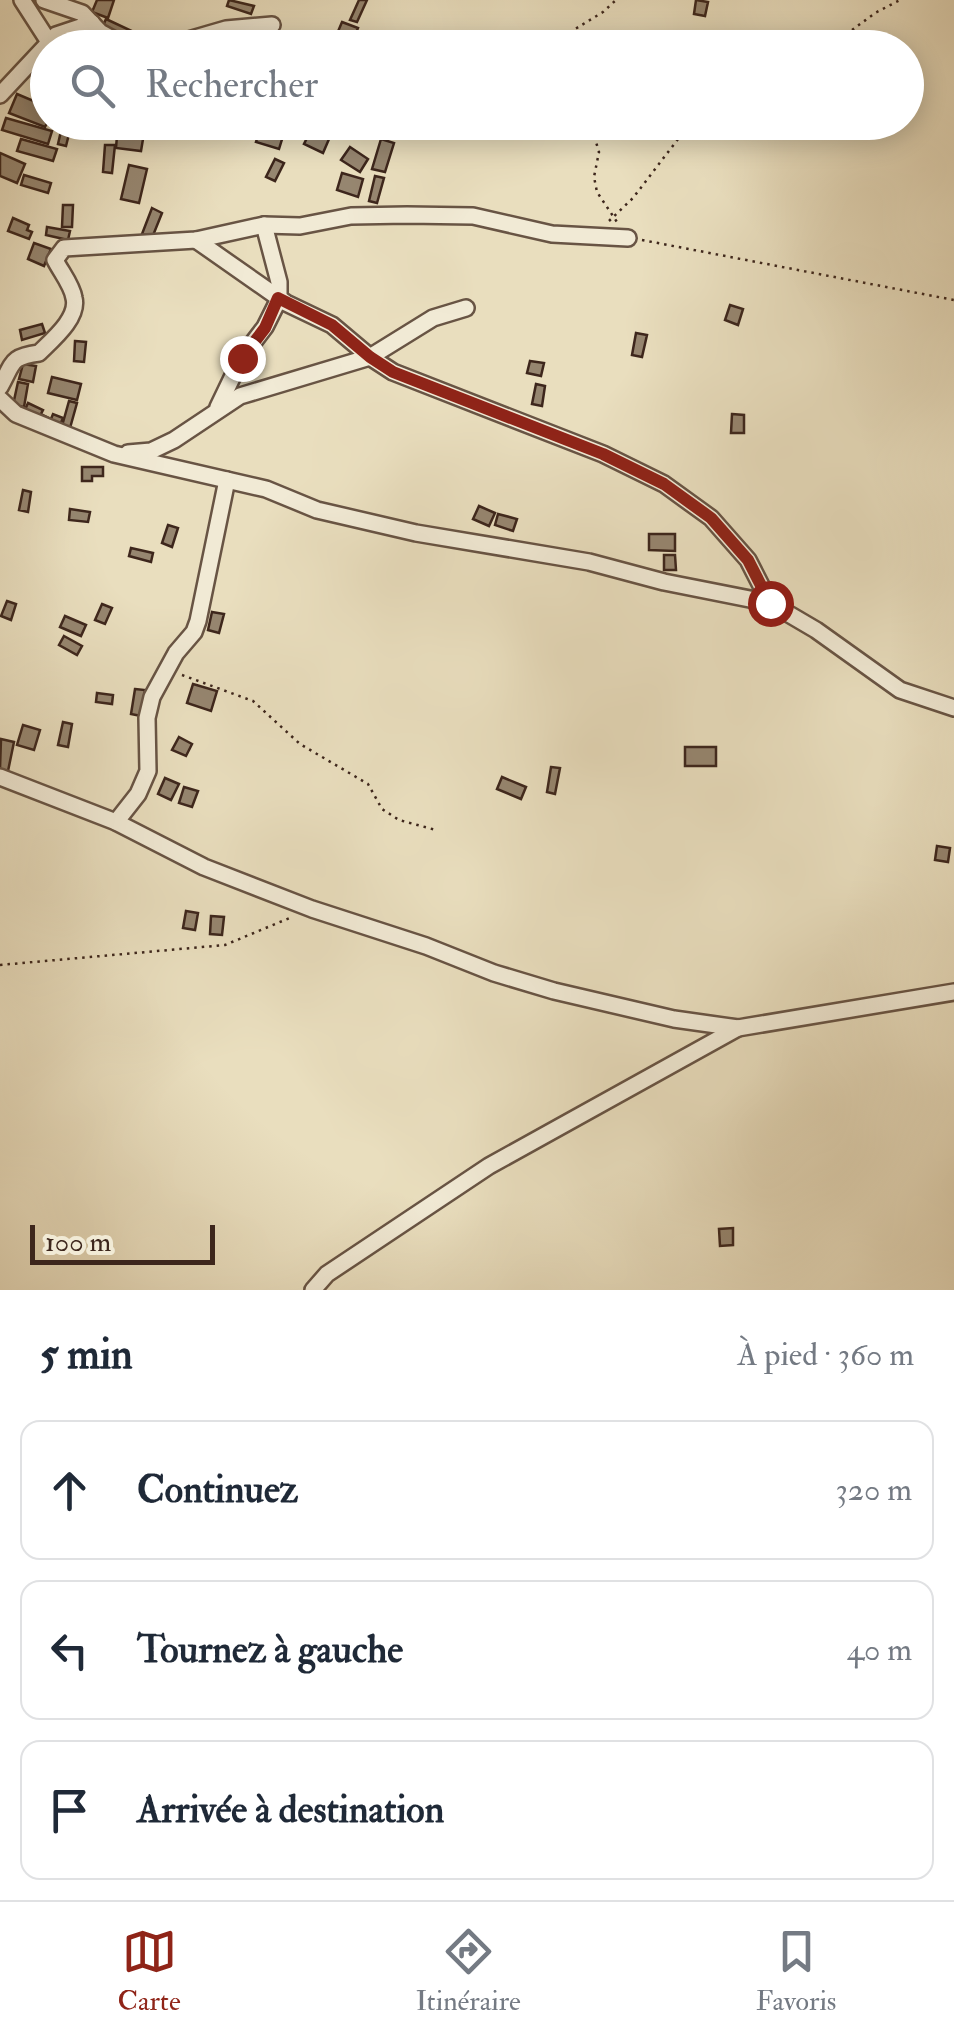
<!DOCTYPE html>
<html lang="fr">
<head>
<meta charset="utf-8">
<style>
	:root { --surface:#fff; --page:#f2f2f3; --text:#1f2937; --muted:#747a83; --line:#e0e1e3; --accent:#8f2418 }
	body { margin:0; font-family:"IM FELL Double Pica",serif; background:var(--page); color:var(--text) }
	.scale { position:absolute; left:30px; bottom:25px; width:185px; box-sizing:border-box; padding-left:10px; border:5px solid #3d261c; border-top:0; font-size:28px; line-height:35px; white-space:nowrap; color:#3d261c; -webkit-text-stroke:8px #f1ead5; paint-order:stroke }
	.stop { position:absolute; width:30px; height:30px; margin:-22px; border:8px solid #8f2418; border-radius:50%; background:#fff }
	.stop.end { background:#8f2418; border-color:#fff; box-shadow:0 2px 10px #0008 }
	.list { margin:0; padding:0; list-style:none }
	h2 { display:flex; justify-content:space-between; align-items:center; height:130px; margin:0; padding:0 40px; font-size:42px }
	h2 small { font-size:32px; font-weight:400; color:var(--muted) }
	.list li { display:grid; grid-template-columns:65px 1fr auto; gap:30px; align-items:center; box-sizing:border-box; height:140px; margin:0 20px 20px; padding:0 20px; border:2px solid var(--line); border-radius:20px }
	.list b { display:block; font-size:38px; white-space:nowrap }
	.list em { font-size:32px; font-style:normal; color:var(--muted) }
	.icon { flex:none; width:55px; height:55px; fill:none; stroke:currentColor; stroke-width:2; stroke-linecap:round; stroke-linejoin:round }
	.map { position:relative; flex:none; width:954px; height:1290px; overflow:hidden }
	.search { position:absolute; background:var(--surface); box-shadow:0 5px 25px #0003; left:30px; right:30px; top:30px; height:110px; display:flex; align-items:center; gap:25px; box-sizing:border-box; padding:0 35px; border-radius:55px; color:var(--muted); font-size:38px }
	.sheet { height:610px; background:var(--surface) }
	nav { display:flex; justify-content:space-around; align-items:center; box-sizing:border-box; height:140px; border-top:2px solid var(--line); background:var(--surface); font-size:28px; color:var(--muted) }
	nav a { display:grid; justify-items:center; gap:5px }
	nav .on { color:var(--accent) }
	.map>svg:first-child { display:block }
</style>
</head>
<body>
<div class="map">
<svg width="954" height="1290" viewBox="0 0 954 1290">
	<rect width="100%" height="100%" fill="#e9debe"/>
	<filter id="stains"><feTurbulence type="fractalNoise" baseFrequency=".002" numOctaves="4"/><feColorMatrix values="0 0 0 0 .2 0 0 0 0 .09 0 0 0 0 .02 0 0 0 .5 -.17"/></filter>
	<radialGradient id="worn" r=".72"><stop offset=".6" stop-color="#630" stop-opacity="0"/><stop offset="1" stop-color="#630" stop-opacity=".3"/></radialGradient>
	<!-- building -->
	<g fill="#968670" stroke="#3d261c" stroke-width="2.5">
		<polygon points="97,0 114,0 108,18 92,12"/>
		<polygon points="229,0 254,6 251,14 227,6"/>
		<polygon points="359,0 367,0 357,22 350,20"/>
		<polygon points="696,0 708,2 705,16 694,14"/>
		<polygon points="106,19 134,32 130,40 102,28"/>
		<polygon points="342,22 358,28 350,48 331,48"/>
		<rect x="691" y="36" width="19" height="12"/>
		<polygon points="17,94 48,107 48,121 45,127 9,113"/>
		<polygon points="6,118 52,131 48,144 2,130"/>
		<polygon points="63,122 72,122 66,146 58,144"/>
		<polygon points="260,129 283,136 279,149 256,142"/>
		<polygon points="311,130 329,139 323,153 304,144"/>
		<polygon points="117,136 143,139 141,151 116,148"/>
		<polygon points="21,139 57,149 53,161 17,151"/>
		<polygon points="381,139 394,143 385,172 372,169"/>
		<polygon points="105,145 115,145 112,173 103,172"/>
		<polygon points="350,147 368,159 360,172 341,160"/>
		<polygon points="0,153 25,164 17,183 0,176"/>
		<polygon points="275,159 284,163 275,181 266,177"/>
		<polygon points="129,165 147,169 139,203 121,199"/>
		<polygon points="342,173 363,179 358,197 337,190"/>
		<polygon points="24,175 51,183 48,193 21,185"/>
		<polygon points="375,176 384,178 377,203 369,201"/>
		<polygon points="63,205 73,205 72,227 62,227"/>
		<polygon points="152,208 162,213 152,238 142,234"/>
		<polygon points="13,218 29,225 27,230 32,232 29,239 8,231"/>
		<polygon points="47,227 70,231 68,240 46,235"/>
		<polygon points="34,243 51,249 44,266 28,259"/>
		<polygon points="730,305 743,309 738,325 725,320"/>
		<polygon points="42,324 45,333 22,340 20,330"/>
		<polygon points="636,333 647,335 642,357 632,355"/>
		<polygon points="75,341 86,342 84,362 74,361"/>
		<polygon points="530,361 544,363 541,376 527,373"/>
		<polygon points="23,364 36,366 33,382 19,379"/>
		<polygon points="52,377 81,384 77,400 48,393"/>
		<polygon points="18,382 28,384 24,407 13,405"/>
		<polygon points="536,384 545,386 542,406 532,404"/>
		<polygon points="69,401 77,403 70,428 62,426"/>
		<polygon points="28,403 43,410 41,414 51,419 53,414 63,418 59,427 24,412"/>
		<polygon points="732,414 744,415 744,433 731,433"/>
		<polygon points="82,467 103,467 103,476 92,476 92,481 82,481"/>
		<polygon points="23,490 31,492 28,512 19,510"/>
		<polygon points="479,506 495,513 489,526 473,519"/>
		<polygon points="70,509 90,512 88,522 69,520"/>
		<polygon points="498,514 517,519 513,531 495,525"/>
		<polygon points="168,525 178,528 172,547 162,543"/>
		<polygon points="649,534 675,534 675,551 649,550"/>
		<polygon points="131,548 153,553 151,562 129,556"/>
		<polygon points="664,555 675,555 676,570 664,570"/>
		<polygon points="7,601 16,604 11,620 1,616"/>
		<polygon points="102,604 112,608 105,624 95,620"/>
		<polygon points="212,612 224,614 219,633 208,630"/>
		<polygon points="65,616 86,625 81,636 60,627"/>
		<polygon points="64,636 82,646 77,655 59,645"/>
		<polygon points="193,684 217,691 211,711 187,703"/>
		<polygon points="135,689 145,690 141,716 131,714"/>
		<polygon points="97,693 113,695 112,704 96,702"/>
		<polygon points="63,722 72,724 68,747 58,745"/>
		<polygon points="23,725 40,730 34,750 17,745"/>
		<polygon points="179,737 192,744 186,756 172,750"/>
		<polygon points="1,739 14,742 8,771 0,769"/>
		<rect x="685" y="747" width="31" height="19"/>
		<polygon points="551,767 560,768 555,794 547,792"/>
		<polygon points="502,777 526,787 521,799 497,789"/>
		<polygon points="165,778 179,784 171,800 158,794"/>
		<polygon points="184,787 198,791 192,807 179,803"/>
		<polygon points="937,846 950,848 948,862 935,860"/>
		<polygon points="186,911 198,913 195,930 183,928"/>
		<polygon points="211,916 224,917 222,935 210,934"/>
		<polygon points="733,1228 733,1245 720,1246 719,1229"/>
	</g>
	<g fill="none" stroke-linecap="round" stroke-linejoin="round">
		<!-- street casing -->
		<g stroke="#685444" stroke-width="20">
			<g id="street">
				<polyline points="22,0 49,42"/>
				<polyline points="44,0 82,13 100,32 127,47 164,47 226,29 272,25"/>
				<polyline points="0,95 56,35 92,23"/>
				<polyline points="196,240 286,303 332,325 370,357 393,372 603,454 664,484 711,518 748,560 770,603 816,630 900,690 954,708"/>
				<path d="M0,387C14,362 10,357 39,353C52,340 79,318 74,298C72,285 61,272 55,260L64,248L196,240L264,225L300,226L351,216L407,215L473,216L552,234L628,238"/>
				<polyline points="0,399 16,414 114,454 266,489 317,510 416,533 589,562 664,582 770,603"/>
				<polyline points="218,407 242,357 265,327 279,299 279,282 264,225"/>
				<polyline points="128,453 151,451 174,440 240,396 370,357 433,318 466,308"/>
				<polyline points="0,777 116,822 204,867 312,909 426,946 494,973 554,991 674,1019 738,1028 954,992"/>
				<polyline points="116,822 138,794 148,771 147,718 152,697 176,653 194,632 198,621 227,480"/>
				<polyline points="313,1290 327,1274 489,1166 738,1028"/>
			</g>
		</g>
		<!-- path -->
		<g stroke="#3d261c" stroke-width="2.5" stroke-dasharray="2.5 5" stroke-linecap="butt">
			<polyline points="544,48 603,12 616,0"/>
			<polyline points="828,48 875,13 900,0"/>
			<polyline points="590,122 599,152 594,177 597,192 617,222"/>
			<polyline points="343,125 354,122"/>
			<polyline points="609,221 633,198 691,122"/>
			<polyline points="642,240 954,300"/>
			<polyline points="182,675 253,701 300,744 368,784 382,809 399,820 436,830"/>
			<polyline points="0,965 225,945 292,917"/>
		</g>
		<!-- street -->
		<use href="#street" stroke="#f1ead5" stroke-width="15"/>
	</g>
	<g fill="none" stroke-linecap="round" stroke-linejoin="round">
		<!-- route -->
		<polyline stroke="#8f2418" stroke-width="12" points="242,358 265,328 278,298 332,325 370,357 393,372 603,454 664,484 711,518 748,560 770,603"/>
	</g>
	<rect width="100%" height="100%" filter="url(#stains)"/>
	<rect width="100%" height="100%" fill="url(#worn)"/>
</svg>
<div class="scale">100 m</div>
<div class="stop" style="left:770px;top:603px"></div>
<div class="stop end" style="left:242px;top:358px"></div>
<div class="search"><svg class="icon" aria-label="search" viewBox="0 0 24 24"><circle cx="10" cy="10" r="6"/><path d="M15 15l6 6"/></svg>Rechercher</div>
</div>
<section class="sheet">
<h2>5 min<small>À pied · 360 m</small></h2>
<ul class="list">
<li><svg class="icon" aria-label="ahead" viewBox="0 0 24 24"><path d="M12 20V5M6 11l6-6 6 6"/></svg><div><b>Continuez</b></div><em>320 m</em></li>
<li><svg class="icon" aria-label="left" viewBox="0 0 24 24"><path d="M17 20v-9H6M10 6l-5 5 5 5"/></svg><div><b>Tournez à gauche</b></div><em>40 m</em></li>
<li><svg class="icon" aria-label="arrive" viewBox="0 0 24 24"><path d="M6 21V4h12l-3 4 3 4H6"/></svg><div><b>Arrivée à destination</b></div></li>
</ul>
</section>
<nav>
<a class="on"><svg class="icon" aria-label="map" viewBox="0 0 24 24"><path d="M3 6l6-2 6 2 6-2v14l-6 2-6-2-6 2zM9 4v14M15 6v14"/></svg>Carte</a>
<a><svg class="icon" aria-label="directions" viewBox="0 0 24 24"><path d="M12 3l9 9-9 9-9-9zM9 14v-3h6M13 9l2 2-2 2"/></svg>Itinéraire</a>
<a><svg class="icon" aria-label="saved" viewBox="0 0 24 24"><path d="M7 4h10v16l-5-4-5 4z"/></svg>Favoris</a>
</nav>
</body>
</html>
